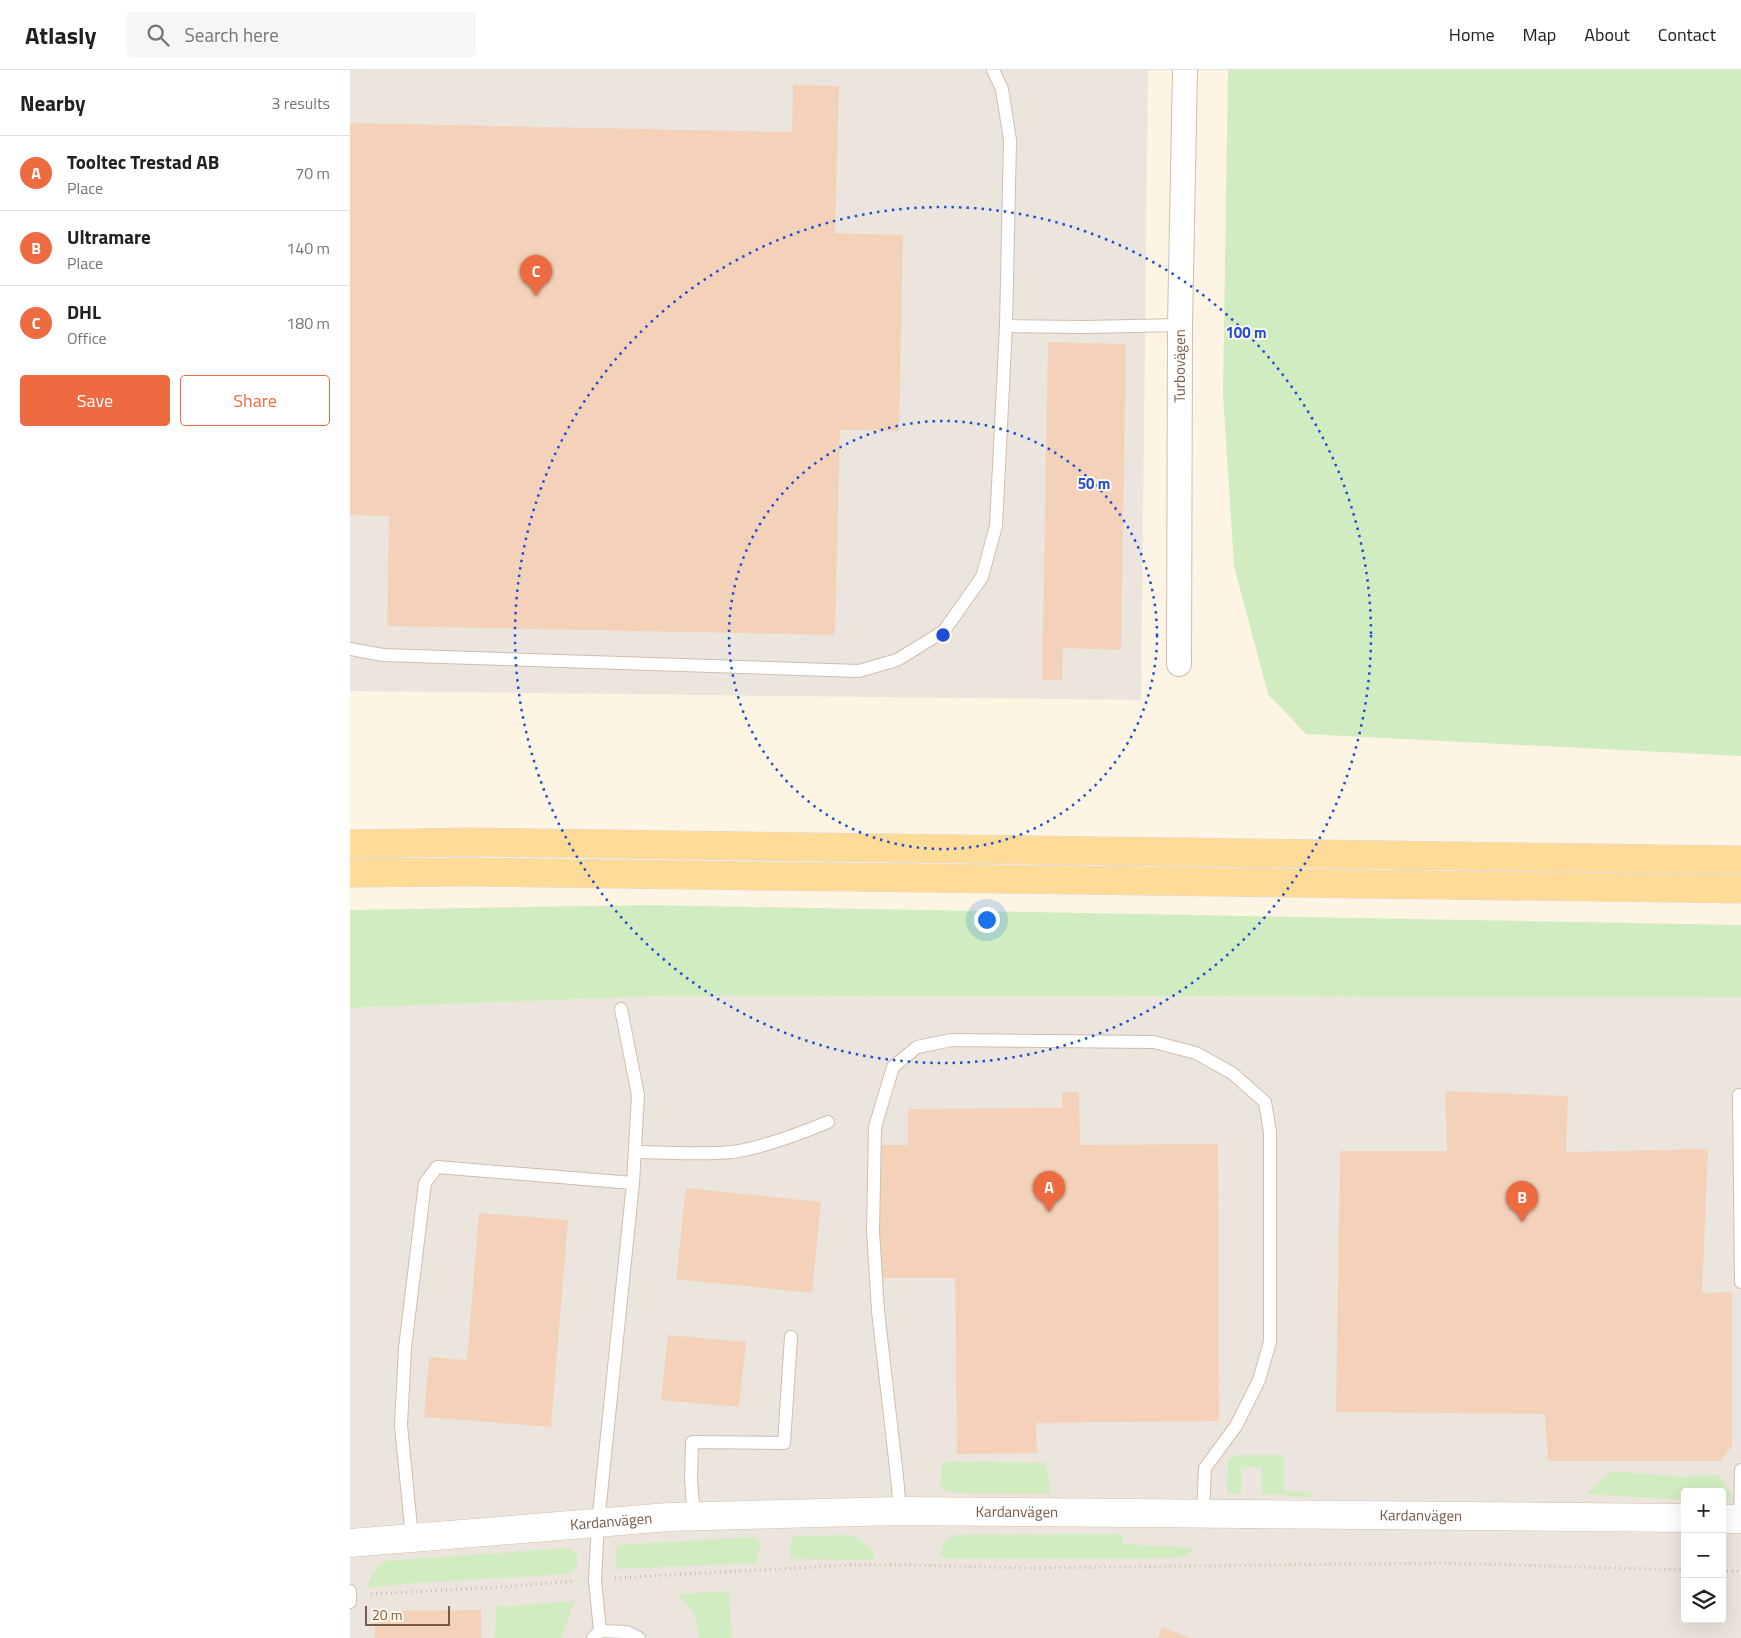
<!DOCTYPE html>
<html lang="en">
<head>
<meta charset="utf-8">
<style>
	:root { --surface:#fff; --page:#f6f6f6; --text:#202124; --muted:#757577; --line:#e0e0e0; --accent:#ee6b41 }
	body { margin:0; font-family:"Titillium Web",sans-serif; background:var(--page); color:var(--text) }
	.controls { position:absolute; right:15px; bottom:15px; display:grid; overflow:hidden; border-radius:5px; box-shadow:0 5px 20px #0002 }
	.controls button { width:45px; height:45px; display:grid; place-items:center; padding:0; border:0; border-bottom:1px solid var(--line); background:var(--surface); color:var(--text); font:25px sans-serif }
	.scale { position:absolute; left:15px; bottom:12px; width:85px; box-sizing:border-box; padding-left:5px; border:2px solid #775947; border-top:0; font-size:14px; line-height:18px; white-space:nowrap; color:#775947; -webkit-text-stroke:4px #fff7ea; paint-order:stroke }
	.you { position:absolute; left:636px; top:849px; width:18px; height:18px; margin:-12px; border:4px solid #fff; border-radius:50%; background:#1a73e8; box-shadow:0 0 0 8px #1a73e833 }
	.badge { display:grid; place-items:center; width:32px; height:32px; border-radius:50%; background:var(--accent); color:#fff; font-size:16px; font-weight:700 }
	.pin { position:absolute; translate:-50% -41px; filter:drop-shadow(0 1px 2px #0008) }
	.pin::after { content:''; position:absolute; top:26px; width:18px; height:15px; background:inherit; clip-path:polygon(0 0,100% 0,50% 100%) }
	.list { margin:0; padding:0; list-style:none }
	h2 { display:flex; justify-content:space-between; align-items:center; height:65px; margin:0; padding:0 20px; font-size:21px }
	h2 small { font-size:16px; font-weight:400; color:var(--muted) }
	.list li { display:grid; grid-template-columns:32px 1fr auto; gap:15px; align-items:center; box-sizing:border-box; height:75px; padding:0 20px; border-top:1px solid var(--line) }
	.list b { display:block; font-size:19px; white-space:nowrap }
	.list p { margin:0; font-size:16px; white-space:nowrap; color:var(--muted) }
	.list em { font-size:16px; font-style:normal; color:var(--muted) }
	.actions { display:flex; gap:10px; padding:15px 20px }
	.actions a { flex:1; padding:11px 0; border:1px solid var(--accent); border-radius:5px; text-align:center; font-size:18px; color:var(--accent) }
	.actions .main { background:var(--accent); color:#fff }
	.icon { flex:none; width:28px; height:28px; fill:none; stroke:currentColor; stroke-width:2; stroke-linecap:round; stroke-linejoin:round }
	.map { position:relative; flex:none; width:1391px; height:1568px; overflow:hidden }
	header { display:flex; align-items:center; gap:30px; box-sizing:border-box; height:70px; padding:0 25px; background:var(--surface); border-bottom:1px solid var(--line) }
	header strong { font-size:24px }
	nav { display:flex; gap:28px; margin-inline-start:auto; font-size:18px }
	.search { width:350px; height:45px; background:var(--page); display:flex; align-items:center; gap:12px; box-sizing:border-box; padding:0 18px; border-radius:5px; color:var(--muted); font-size:19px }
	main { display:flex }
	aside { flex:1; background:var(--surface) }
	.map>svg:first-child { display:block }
</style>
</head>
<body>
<header>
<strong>Atlasly</strong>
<div class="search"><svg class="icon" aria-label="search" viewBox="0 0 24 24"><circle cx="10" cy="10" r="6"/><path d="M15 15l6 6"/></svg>Search here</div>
<nav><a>Home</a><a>Map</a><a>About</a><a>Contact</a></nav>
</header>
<main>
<aside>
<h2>Nearby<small>3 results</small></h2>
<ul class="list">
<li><span class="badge">A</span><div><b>Tooltec Trestad AB</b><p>Place</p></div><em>70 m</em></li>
<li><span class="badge">B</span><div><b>Ultramare</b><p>Place</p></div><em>140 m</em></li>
<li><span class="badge">C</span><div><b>DHL</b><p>Office</p></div><em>180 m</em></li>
</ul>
<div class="actions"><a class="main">Save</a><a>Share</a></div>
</aside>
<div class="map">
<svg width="1391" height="1568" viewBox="0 0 1391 1568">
	<rect width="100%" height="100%" fill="#fdf4e3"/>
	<!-- industrial -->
	<g fill="#ece5de" fill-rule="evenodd">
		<polygon points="0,0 798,0 791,630 0,621"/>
		<path d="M311,926L1391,927V1568H0V938ZM1335,1422H1372V1549H1335Z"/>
	</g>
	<!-- green -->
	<g fill="#d1ecc0">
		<polygon points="878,0 1391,0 1391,686 956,664 918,624 884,496 873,323"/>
		<polygon points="297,835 1391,855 1391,927 311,926 0,938 0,840"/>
		<polygon points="885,1385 934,1385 934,1421 961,1422 960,1427 912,1424 912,1397 891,1397 891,1424 877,1424 878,1390"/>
		<polygon points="602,1391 696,1393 701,1424 603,1423 593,1420 590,1414 592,1394"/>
		<polygon points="1261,1401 1334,1407 1368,1404 1383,1427 1372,1432 1372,1422 1335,1422 1335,1430 1236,1424"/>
		<path d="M772,1464L774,1474L844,1478L836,1486L814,1488L601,1489L591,1486C590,1475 596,1471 604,1465Z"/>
		<polygon points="499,1465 512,1471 523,1482 523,1490 440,1489 440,1477 443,1466"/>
		<polygon points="404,1467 411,1473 406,1493 267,1499 265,1483 268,1475"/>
		<polygon points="219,1478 227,1485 227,1496 220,1504 63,1513 16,1518 24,1501 34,1491"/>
		<polygon points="379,1521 382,1568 349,1568 345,1544 328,1524"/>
		<polygon points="225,1531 211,1568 145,1568 146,1537"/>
	</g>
	<!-- building -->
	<g fill="#f4d2b9">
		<polygon points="443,15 489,16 485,163 553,165 549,361 490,360 485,565 37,556 39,446 0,445 0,53 442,62"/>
		<polygon points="698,272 776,274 771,580 713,578 712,610 692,610"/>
		<polygon points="1095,1021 1218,1026 1216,1082 1358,1079 1352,1223 1382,1222 1382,1376 1370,1391 1198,1391 1195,1344 986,1342 990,1081 1097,1081"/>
		<polygon points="712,1022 729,1022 730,1075 868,1074 869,1351 686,1353 687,1383 607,1384 605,1208 530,1208 529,1075 558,1075 558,1039 712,1038"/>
		<polygon points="336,1118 471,1132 462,1223 326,1209"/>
		<polygon points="129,1143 218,1150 201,1357 74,1347 79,1287 117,1290"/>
		<polygon points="318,1265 396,1272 389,1337 311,1330"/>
		<polygon points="131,1540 131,1568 25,1568 25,1541"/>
		<polygon points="812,1557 841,1568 808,1568"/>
	</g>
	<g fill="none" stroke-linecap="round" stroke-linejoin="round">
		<!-- lane casing -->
		<g stroke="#d1bdab" stroke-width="14">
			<g id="lane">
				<polyline points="656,256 735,257 830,255"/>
				<polyline points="0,579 33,585 509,601 547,590 594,561 632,507 646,456 656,256 660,70 652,19 643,0"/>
				<polyline points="1389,1025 1391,1212"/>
				<path d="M285,1082C317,1082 350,1085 382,1082C413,1078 449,1064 478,1052"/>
				<polyline points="550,1441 547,1407 528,1241 523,1161 525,1057 543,997 567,977 602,970 804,972 846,983 882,1003 915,1032 920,1062 920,1272 909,1310 886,1356 855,1398 853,1443"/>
				<polyline points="344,1447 341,1410 342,1372 434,1373 441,1267"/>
				<polyline points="1390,1449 1391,1400"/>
				<polyline points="62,1468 51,1355 55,1278 75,1113 87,1097 283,1113"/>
				<polyline points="0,1521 0,1532"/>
				<polyline points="250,1561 277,1562 289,1568"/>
				<polyline points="243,1568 250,1561 245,1510 248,1453 283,1113 288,1025 271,939"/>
			</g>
		</g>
		<!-- street casing -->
		<g stroke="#d1bdab" stroke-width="26">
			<g id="street">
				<path id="s1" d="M829,594L830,255L835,0"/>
			</g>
		</g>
		<!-- secondary casing -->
		<g stroke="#d5bda8" stroke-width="29">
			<g id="secondary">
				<polyline points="1372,1449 1391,1449"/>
				<path id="s2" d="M0,1473L319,1447L550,1441L1335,1448"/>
			</g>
		</g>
		<!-- primary casing -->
		<g stroke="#ded7d3" stroke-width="29">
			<g id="primary">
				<polyline points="0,774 117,772 1391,790"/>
				<polyline points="0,803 118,802 1391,819"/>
			</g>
		</g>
		<!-- path -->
		<g stroke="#d9b59c" stroke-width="3" stroke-dasharray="1 4" stroke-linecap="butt">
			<polyline points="1372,1501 1391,1501"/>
			<polyline points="265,1508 499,1495 555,1495 678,1498 1092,1493 1335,1500"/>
			<polyline points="21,1524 153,1517 224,1511"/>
		</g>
		<!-- lane -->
		<use href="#lane" stroke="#fff" stroke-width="12"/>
		<!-- street -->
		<use href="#street" stroke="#fff" stroke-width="24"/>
		<!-- secondary -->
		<use href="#secondary" stroke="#fff" stroke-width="28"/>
		<!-- primary -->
		<use href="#primary" stroke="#ffdb98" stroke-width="28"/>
	</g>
	<!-- distance rings -->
	<g fill="none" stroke="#1d4ed8" stroke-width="2.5" stroke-dasharray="2.5 5">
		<circle cx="593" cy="565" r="214"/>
		<circle cx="593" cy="565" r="428"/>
	</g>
	<g text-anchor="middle" stroke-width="4" stroke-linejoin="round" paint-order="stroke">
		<!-- street labels -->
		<g font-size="15" fill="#775947" stroke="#fff7ea">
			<text dy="5" stroke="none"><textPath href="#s1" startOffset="298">Turbovägen</textPath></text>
			<text dy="5" stroke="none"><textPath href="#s2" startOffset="668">Kardanvägen</textPath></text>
			<text dy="5" stroke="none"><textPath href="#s2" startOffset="1072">Kardanvägen</textPath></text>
			<text dy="5" stroke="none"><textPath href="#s2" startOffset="262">Kardanvägen</textPath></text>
		</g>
	</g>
	<circle cx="593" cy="565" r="8" fill="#1d4ed8" stroke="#fff7ea" stroke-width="2.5"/>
	<g font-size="15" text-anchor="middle" font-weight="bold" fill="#1d4ed8" stroke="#fff7ea" stroke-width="4" stroke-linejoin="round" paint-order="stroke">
		<text x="896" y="268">100 m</text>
		<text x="744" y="419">50 m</text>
	</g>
</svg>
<div class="controls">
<button>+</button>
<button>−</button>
<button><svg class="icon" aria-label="layers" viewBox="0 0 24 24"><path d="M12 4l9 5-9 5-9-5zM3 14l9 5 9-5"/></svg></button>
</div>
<div class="scale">20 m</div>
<div class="you"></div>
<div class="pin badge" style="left:699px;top:1142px">A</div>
<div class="pin badge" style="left:1172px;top:1152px">B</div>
<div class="pin badge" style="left:186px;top:226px">C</div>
</div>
</main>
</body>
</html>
